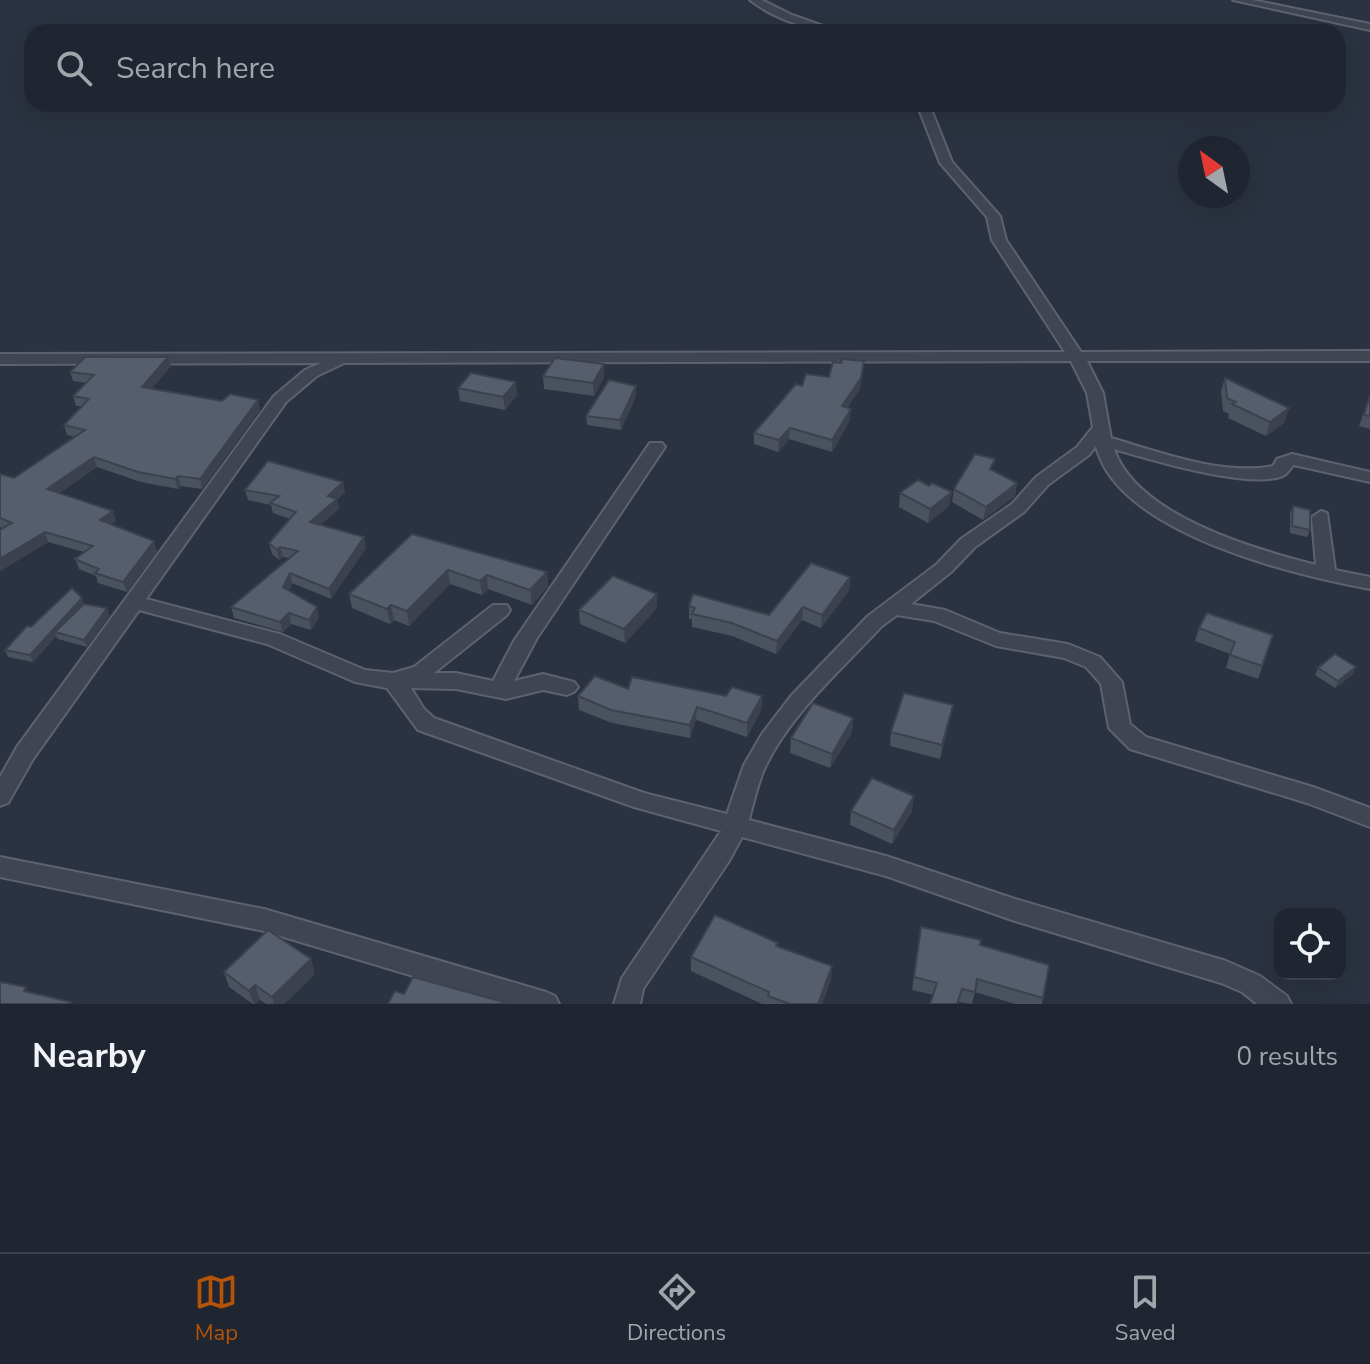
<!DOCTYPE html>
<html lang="en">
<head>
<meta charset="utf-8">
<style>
	:root { --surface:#202631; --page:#2d323d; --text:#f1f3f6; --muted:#a2a5ab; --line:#3d434d; --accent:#b45309 }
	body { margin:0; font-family:"Nunito Sans",sans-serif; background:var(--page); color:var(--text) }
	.controls { position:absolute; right:24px; bottom:24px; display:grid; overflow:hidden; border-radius:16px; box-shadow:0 8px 32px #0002 }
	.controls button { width:72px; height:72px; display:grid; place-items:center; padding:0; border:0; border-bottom:2px solid var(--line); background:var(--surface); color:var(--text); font:40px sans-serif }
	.compass { position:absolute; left:1178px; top:136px; width:72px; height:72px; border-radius:50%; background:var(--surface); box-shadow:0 8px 32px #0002; rotate:327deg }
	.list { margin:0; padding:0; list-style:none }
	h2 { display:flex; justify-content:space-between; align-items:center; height:104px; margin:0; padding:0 32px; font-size:34px }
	h2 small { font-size:26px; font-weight:400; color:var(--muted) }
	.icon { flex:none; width:44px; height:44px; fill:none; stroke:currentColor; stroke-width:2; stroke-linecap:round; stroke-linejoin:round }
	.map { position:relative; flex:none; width:1370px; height:1004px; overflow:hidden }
	.search { position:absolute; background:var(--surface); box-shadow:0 8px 32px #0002; left:24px; right:24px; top:24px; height:88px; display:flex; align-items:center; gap:20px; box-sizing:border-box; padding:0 28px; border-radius:24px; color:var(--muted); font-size:30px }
	.sheet { height:248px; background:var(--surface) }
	nav { display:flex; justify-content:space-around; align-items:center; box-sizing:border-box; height:112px; border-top:2px solid var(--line); background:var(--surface); font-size:22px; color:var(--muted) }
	nav a { display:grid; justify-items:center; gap:4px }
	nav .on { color:var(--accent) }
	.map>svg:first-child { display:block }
</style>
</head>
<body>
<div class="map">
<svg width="1370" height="1004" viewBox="0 0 1370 1004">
	<rect width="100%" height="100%" fill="#2b3241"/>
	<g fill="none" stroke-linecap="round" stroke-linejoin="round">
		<!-- minor casing -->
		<g stroke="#5d626e" stroke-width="4">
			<g id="minor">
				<path d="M750,0H762L792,15L840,32C811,32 773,18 750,0Z"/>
				<polygon points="1233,0 1252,0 1370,24 1370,30"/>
				<path d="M917,104H929L952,162L1000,216L1006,240L1081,352L1370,351V361H1087L1103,393L1111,438C1160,452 1221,476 1273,466L1277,459L1292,454L1370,472V482L1294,465C1291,467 1289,471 1286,474C1259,493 1145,458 1114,449C1137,516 1254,549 1316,565L1312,517L1321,511L1327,513L1335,570L1370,577V589C1294,575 1117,533 1096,446L1089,455L1048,485L1024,512L975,547L951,572L911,604L945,610L1000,633L1068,644L1100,657L1122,682L1130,724L1146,737L1313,787L1370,808V827L1307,803L1130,749L1109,728L1101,684L1086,667L1064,658L996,646L934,621L897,615L882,626C843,668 786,718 763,772C757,787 753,804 749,820L886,856L1015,899L1226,961L1260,976L1287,996L1291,1004H1257L1242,992L1221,983L1015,921L886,876L742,837L729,861L643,989L640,1004H614L622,978L721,831L634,807L418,730L387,688L355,682L267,644L139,610L33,759L8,803L0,806V777L17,747L274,396L305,370L321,363L0,364V354L1065,352L992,240L987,217L940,163ZM1071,361L1087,393L1093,427L1077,447L1036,477L1012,504L961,539L937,564L868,616L791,696L762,734L744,765L727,814L644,793L434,718L424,709L411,688L456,689L506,699L543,690L567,695L574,692L578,687L574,682L543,674L514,681L537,638L665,447L662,443H650L514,641L493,681L456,673H434L507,615L510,610L507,605H493L414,667L393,673L365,670L280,634L146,599L286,402L317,376L344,363Z"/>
				<polygon points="0,857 264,909 546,992 555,996 559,1004 506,1004 264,931 0,877"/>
			</g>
		</g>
		<!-- minor -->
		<use href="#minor" fill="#3f4551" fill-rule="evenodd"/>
	</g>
	<!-- wall -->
	<g fill="#4a515f">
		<polygon points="168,357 171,366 152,388 222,401 258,400 260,410 202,489 181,486 178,489 141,482 97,467 59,493 116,521 111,524 157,551 127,592 98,583 96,576 79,569 75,559 84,552 48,542 0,571 0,530 3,528 0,527 0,474 14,478 76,437 67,435 64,425 81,406 76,406 73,396 86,383 73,381 70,372"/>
		<polygon points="864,361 860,389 847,408 850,420 832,452 789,439 778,452 754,444 754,433 802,386 829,377 841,363"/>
		<polygon points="543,376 604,377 594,396 544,389"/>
		<polygon points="1225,378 1285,422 1266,436 1228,418 1229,414 1223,411 1221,391"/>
		<polygon points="458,388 517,395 505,410 460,401"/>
		<polygon points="1370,394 1370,429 1359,426"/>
		<polygon points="636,396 621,430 587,425 586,416"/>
		<polygon points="993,470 1017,483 1015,496 983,520 952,502 954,489"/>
		<polygon points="245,490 345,492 337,500 339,509 320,525 366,548 331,599 292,583 289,590 319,618 311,630 291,624 283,632 234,618 231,607 289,558 283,557 279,560 272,554 269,543 290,519 273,513 271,505 248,500"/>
		<polygon points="900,493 949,506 928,523 899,507"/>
		<polygon points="1293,506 1310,530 1307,537 1290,533 1290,513"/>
		<polygon points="412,534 547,572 548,586 532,605 488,589 482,595 450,584 409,626 394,620 390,624 352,608 349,594"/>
		<polygon points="850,577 849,590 821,628 802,620 776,654 732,636 692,627 692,619 689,619 689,606 769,615"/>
		<polygon points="82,598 84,604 110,615 87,647 58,639 56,636 33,662 8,657 5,650 31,627"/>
		<polygon points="657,608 625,643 580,624 579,610"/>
		<polygon points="1199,628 1273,635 1258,679 1226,668 1230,654 1195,641"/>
		<polygon points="1318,668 1353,674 1335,688 1315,675"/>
		<polygon points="628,689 726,696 762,696 761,710 747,737 696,720 690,738 612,723 579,710 578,696"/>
		<polygon points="853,718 852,732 830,768 790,753 791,738"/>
		<polygon points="950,720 940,759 890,746 891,732"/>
		<polygon points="851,811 912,811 892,844 850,825"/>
		<polygon points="921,927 980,945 1043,998 1042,1004 1015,1004 975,992 972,1004 959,1002 958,1004 930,1004 933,995 912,990"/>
		<polygon points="778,943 778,946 831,980 822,1004 762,1004 691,971 691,957"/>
		<polygon points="224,972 315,974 284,1004 266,1004 260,1000 255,1004 253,1004 229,987"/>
	</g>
	<!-- shaded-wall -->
	<g fill="#3c424d">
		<polygon points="168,357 171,366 145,396 142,387"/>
		<polygon points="864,361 860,389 841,417 842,406"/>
		<polygon points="604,364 604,377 594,396 593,383"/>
		<polygon points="516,382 517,395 505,410 503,397"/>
		<polygon points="636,386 636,396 621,430 620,420"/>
		<polygon points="258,400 260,410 202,489 200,479"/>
		<polygon points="1289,408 1285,422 1266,436 1270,422"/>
		<polygon points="851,409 850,420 832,452 832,440"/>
		<polygon points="790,428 789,439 778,452 779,440"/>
		<polygon points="94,457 97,467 50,500 47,489"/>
		<polygon points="178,476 181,486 178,489 175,479"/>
		<polygon points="343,482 345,492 337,500 339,509 312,532 310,522 328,496"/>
		<polygon points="1017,483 1015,496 983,520 986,507"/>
		<polygon points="952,492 949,506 928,523 930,509"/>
		<polygon points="113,511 116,521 103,530 100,520"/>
		<polygon points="45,532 48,542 0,571 0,559"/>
		<polygon points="364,537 366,548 331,599 329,589"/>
		<polygon points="154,541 157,551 127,592 123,582"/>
		<polygon points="280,547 283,557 279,560 277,550"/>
		<polygon points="448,570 450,584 409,626 407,611"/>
		<polygon points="547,572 548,586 532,605 530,590"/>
		<polygon points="290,573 292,583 285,597 283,587"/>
		<polygon points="487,575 488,589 482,595 480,581"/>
		<polygon points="850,577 849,590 821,628 822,615"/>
		<polygon points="657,594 657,608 625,643 624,629"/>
		<polygon points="82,598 84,605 55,632 56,636 33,662 30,655"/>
		<polygon points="391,605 394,620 390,624 387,609"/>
		<polygon points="317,607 319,618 311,630 309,620"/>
		<polygon points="803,607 802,620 776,654 777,641"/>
		<polygon points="107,608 110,615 87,647 84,640"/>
		<polygon points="289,613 291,624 283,632 280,622"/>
		<polygon points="1356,667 1353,674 1335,688 1338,681"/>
		<polygon points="762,696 761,710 747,737 747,723"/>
		<polygon points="953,705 950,720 940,759 942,745"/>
		<polygon points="697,707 696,720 690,738 690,725"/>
		<polygon points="853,718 852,732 830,768 832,754"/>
		<polygon points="914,796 912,811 892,844 894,830"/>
		<polygon points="311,959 315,974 284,1004 274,1004 272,997"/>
		<polygon points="832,966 831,980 822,1004 818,1004"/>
		<polygon points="255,985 260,1000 254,1004 249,991"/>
	</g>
	<!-- building -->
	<g fill="#565e6e" stroke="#3c424d" stroke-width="2">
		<polygon points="85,357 168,357 142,387 222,401 230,394 258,400 200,479 178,476 175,479 138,472 94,457 47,489 113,511 100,520 154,541 123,582 95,573 99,569 75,559 93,546 45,532 0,559 0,530 12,523 0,518 0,474 14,478 85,430 64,425 89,399 73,396 94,375 70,372"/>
		<polygon points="555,358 604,364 593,383 543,376"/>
		<polygon points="842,359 864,361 861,378 842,406 851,409 832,440 790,428 779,440 754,433 796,384 802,386 806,374 829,377 833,362 841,363"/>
		<polygon points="471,373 516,382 503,397 458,388"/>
		<polygon points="1225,378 1289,408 1270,422 1232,404 1236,402 1227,398"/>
		<polygon points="609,380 636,386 620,420 586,416"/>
		<polygon points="1370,395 1370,416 1364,415"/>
		<polygon points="975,454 995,459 990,469 1017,483 986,507 954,489"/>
		<polygon points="268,461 343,482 328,496 337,499 310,522 364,537 329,589 290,573 283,587 317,607 309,620 289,613 280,622 231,607 298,551 280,547 277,550 269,543 296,512 270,503 279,496 245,490"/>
		<polygon points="918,480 929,486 932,483 952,492 930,509 900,493"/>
		<polygon points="1293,506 1310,510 1310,530 1292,526"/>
		<polygon points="412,534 547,572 530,590 487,575 480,581 448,570 407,611 391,605 387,609 349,594"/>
		<polygon points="811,563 850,577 822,615 803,607 777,641 732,623 692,614 695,608 689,606 693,594 769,615"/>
		<polygon points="613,576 657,594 624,629 579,610"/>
		<polygon points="72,588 82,598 30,655 5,650 27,626 31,627"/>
		<polygon points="84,604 107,608 84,640 55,632"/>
		<polygon points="1207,613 1273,635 1262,666 1230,655 1235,642 1199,628"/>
		<polygon points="1335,654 1356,667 1338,681 1318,668"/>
		<polygon points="595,676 628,689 632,677 726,696 732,687 762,696 747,723 697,707 690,725 611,710 578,696"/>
		<polygon points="904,693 953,705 942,745 891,732"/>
		<polygon points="813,703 853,718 832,754 791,738"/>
		<polygon points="872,778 914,796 894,830 851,811"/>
		<polygon points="715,915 778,943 776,946 832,966 818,1004 790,1004 768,996 769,992 691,957"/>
		<polygon points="921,927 981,940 980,945 1049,965 1043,998 977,979 975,992 962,989 957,1004 930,1004 937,983 914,977"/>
		<polygon points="268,930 311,959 272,997 255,985 249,991 224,972"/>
		<polygon points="413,977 511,1004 388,1004 395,991 404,994"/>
		<polygon points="0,982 26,987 24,991 71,1002 69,1004 0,1004"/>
	</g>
</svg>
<div class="controls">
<button><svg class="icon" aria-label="locate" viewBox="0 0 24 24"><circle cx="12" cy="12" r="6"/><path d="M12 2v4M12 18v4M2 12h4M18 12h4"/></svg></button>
</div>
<svg class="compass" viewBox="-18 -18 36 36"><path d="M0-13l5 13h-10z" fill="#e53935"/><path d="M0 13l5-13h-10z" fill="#a2a5ab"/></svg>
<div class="search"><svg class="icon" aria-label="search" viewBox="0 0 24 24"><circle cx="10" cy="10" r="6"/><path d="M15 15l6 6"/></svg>Search here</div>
</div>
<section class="sheet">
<h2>Nearby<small>0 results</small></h2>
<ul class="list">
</ul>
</section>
<nav>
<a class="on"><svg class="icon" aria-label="map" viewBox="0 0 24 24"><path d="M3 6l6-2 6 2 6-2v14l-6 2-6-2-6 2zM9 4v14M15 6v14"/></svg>Map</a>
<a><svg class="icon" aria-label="directions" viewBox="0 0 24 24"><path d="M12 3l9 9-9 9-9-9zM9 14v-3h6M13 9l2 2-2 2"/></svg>Directions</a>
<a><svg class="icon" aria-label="saved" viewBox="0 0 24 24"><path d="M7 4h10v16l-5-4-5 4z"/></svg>Saved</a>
</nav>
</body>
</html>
